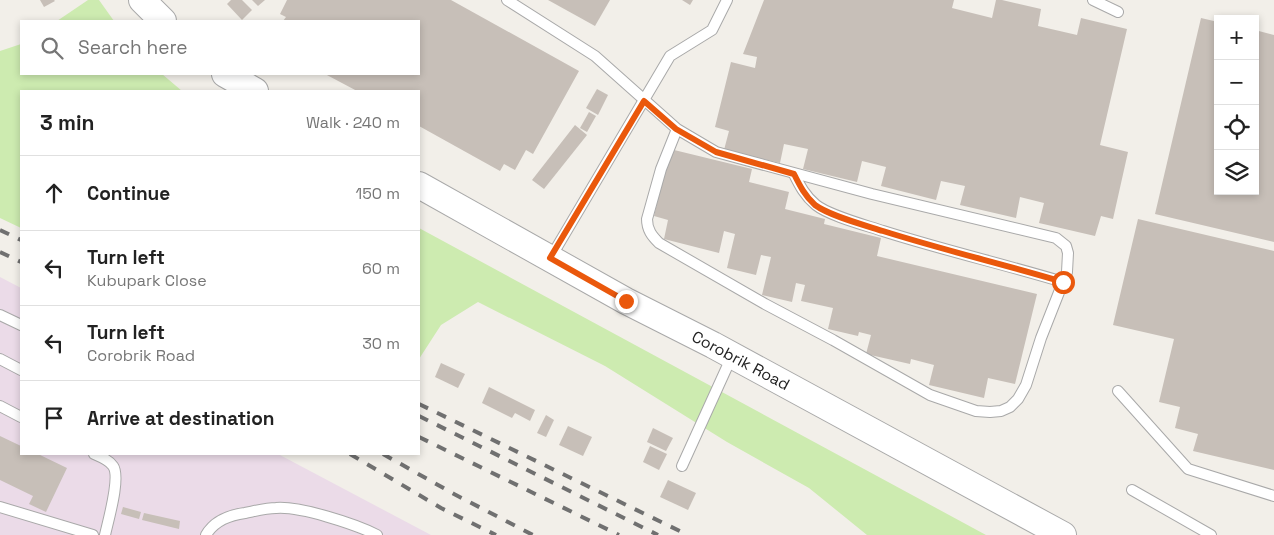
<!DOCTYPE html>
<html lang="en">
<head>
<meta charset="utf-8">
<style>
	:root { --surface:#fff; --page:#f6f6f6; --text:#222; --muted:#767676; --line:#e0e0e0 }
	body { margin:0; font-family:"Space Grotesk",sans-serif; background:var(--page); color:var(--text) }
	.controls { position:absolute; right:15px; top:15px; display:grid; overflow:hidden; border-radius:0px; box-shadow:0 2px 8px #0003 }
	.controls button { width:45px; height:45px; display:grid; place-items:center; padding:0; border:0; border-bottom:1px solid var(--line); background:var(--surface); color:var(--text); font:25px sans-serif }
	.stop { position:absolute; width:15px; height:15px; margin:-11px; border:4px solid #ea580c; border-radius:50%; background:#fff }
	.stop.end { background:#ea580c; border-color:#fff; box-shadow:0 1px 5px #0008 }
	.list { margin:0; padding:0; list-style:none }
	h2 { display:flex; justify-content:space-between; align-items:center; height:65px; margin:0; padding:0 20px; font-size:21px }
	h2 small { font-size:16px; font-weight:400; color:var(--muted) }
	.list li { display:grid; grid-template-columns:32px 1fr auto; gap:15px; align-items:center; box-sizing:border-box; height:75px; padding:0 20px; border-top:1px solid var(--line) }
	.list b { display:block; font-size:19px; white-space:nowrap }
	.list p { margin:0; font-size:16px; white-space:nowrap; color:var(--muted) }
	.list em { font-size:16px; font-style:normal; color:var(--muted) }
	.icon { flex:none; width:28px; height:28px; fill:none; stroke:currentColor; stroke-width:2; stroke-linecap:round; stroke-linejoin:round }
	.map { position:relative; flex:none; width:1274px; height:535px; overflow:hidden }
	.search { position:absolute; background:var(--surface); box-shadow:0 2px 8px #0003; left:20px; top:20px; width:400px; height:55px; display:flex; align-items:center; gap:12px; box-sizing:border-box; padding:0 18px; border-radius:0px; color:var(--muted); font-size:19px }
	.panel { position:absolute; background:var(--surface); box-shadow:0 2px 8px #0003; left:20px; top:90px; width:400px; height:365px; border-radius:0px }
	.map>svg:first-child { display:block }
</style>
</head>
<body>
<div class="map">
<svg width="1274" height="535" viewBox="0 0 1274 535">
	<rect width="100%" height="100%" fill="#f2efe9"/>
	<!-- industrial -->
	<polygon fill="#ebdbe8" points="0,277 21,288 21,454 278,454 431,535 0,535"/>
	<!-- grass -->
	<g fill="#cdebb0">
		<polygon points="88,0 99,0 114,21 57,21"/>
		<polygon points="21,44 21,74 162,74 182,91 21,91 21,228 0,218 0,51"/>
		<polygon points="419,228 986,535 867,535 809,488 727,442 605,366 478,302 441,325 419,359"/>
	</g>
	<!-- building -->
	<g fill="#c7bfb8">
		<polygon points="40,0 54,0 55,1 44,7"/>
		<polygon points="231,0 242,0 252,10 242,20 227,4"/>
		<polygon points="252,0 265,0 258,6"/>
		<polygon points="287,0 451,0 579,71 533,154 526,150 515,170 504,164 500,171 419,126 419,91 357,91 325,74 419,74 419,21 283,21 286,17 280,14"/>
		<polygon points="548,0 610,0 595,26"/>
		<polygon points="682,0 693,0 690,5"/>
		<polygon points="764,0 954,0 952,8 992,18 996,0 1002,0 1041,9 1038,26 1077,35 1081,18 1127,29 1100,145 1128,152 1113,219 1101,216 1095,236 1039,223 1044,203 1020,197 1016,218 960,205 965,186 941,181 936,200 881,186 886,167 862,161 857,182 803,169 808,149 784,144 780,163 724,150 729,131 715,127 731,62 755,68 757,57 743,54"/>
		<polygon points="1201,18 1218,22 1218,191 1255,191 1255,30 1274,35 1274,242 1155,214"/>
		<polygon points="597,89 608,95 598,115 586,108"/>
		<polygon points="589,112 596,116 587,132 580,128"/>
		<polygon points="575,125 587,135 544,189 532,180"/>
		<polygon points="670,149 752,169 749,182 789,192 785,209 825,219 824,224 881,238 877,256 1037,294 1015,384 988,378 984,398 929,385 934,365 911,359 910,364 866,354 871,335 859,332 858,336 828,329 833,308 801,301 805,285 796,283 792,302 762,295 771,257 761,255 756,275 727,268 735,234 724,231 719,253 664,239 668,220 654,216"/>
		<polygon points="1138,219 1274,251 1274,470 1193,451 1198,434 1175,428 1180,407 1159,402 1174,339 1113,325"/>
		<polygon points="441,363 465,374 458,388 435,377"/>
		<polygon points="489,387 535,410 530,421 515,413 512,418 482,403"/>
		<polygon points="546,415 554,420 546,437 537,433"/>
		<polygon points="568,426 592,437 583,456 559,445"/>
		<polygon points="653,428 673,438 666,451 647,442"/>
		<polygon points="0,436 21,446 21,454 38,454 67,468 46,512 29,504 33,496 0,480"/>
		<polygon points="650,446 667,454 659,470 643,462"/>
		<polygon points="668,480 696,493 688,510 660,497"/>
		<polygon points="123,507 141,512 139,519 121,514"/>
		<polygon points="144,513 180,521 179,529 142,520"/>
	</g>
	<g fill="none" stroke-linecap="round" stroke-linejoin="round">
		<!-- service casing -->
		<g stroke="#a9a9a9" stroke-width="12">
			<g id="service">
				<path d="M507,0L595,56L677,129L716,152L872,194L1056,238L1066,246L1068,253L1067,272L1041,338L1026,385L1018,399L1010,407L1001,411L990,412L976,411L930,395L833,340L765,304L659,243C652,236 647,230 647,219L661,169L677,129"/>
				<polyline points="1093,0 1118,12"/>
				<path d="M794,174C800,186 805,196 816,205C830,216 865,225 883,231C943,250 1003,264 1063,282"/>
				<polyline points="551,257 670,56 712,30 727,0"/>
				<polyline points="0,315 21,325"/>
				<polyline points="0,359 21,370"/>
				<polyline points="1118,391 1188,469 1274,496"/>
				<polyline points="0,406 21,417"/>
				<path d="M94,454C101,457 109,460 113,466C121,477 108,521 105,535"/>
				<polyline points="682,466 732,356"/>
				<polyline points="1132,490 1211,535"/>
				<polyline points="0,507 93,535"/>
				<path d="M206,535C214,521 230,515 245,513C255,511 266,508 276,508C300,506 355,524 377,535"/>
			</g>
		</g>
		<!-- tertiary casing -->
		<g stroke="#a9a9a9" stroke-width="28">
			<g id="tertiary">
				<polyline points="142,0 163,21"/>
				<polyline points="225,74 255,91"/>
				<polyline points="419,185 626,301 713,345 1063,535"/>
			</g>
		</g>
		<!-- service -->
		<use href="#service" stroke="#fff" stroke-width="10"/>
		<!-- tertiary -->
		<use href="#tertiary" stroke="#fff" stroke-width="26"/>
		<!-- rail -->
		<g stroke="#707070" stroke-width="4" stroke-dasharray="10 10" stroke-linecap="butt">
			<polyline points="0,230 21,240"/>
			<polyline points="0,252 21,262"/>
			<polyline points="419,404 688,535"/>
			<polyline points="419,416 658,535"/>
			<polyline points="419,437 619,535"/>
			<polyline points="350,454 441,508 496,535"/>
			<polyline points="383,454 454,494 533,535"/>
		</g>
	</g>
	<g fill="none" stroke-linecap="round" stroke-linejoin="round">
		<!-- route -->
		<path stroke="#ea580c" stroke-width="6" d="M626,301L550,258L644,101L676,129L716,152L794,174C800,186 805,196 815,205C830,216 864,225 883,231C943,250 1003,264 1063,282"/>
	</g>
	<g text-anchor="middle" stroke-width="4" stroke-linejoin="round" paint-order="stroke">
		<!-- street labels -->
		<g font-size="16" fill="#222" stroke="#fff">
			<text transform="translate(741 360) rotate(28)" y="6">Corobrik Road</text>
		</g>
	</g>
</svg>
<div class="controls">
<button>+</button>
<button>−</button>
<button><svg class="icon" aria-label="locate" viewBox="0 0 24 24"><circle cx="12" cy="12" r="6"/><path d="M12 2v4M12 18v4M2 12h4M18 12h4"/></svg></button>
<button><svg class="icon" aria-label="layers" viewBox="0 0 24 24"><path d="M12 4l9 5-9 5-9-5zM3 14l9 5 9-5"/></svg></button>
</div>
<div class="stop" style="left:1063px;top:282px"></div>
<div class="stop end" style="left:626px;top:301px"></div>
<div class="search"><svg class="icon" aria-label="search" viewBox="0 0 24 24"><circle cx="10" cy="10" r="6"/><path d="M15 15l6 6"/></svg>Search here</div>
<section class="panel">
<h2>3 min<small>Walk · 240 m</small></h2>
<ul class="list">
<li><svg class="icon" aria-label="ahead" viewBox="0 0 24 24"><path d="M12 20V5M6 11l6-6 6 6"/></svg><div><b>Continue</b></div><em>150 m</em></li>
<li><svg class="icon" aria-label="left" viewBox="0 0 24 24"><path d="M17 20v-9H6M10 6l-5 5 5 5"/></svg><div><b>Turn left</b><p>Kubupark Close</p></div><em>60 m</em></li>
<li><svg class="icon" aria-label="left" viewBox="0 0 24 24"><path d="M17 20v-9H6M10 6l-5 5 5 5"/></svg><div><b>Turn left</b><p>Corobrik Road</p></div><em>30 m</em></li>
<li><svg class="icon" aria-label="arrive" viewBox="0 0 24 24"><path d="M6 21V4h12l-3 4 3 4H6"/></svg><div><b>Arrive at destination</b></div></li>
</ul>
</section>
</div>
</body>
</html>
